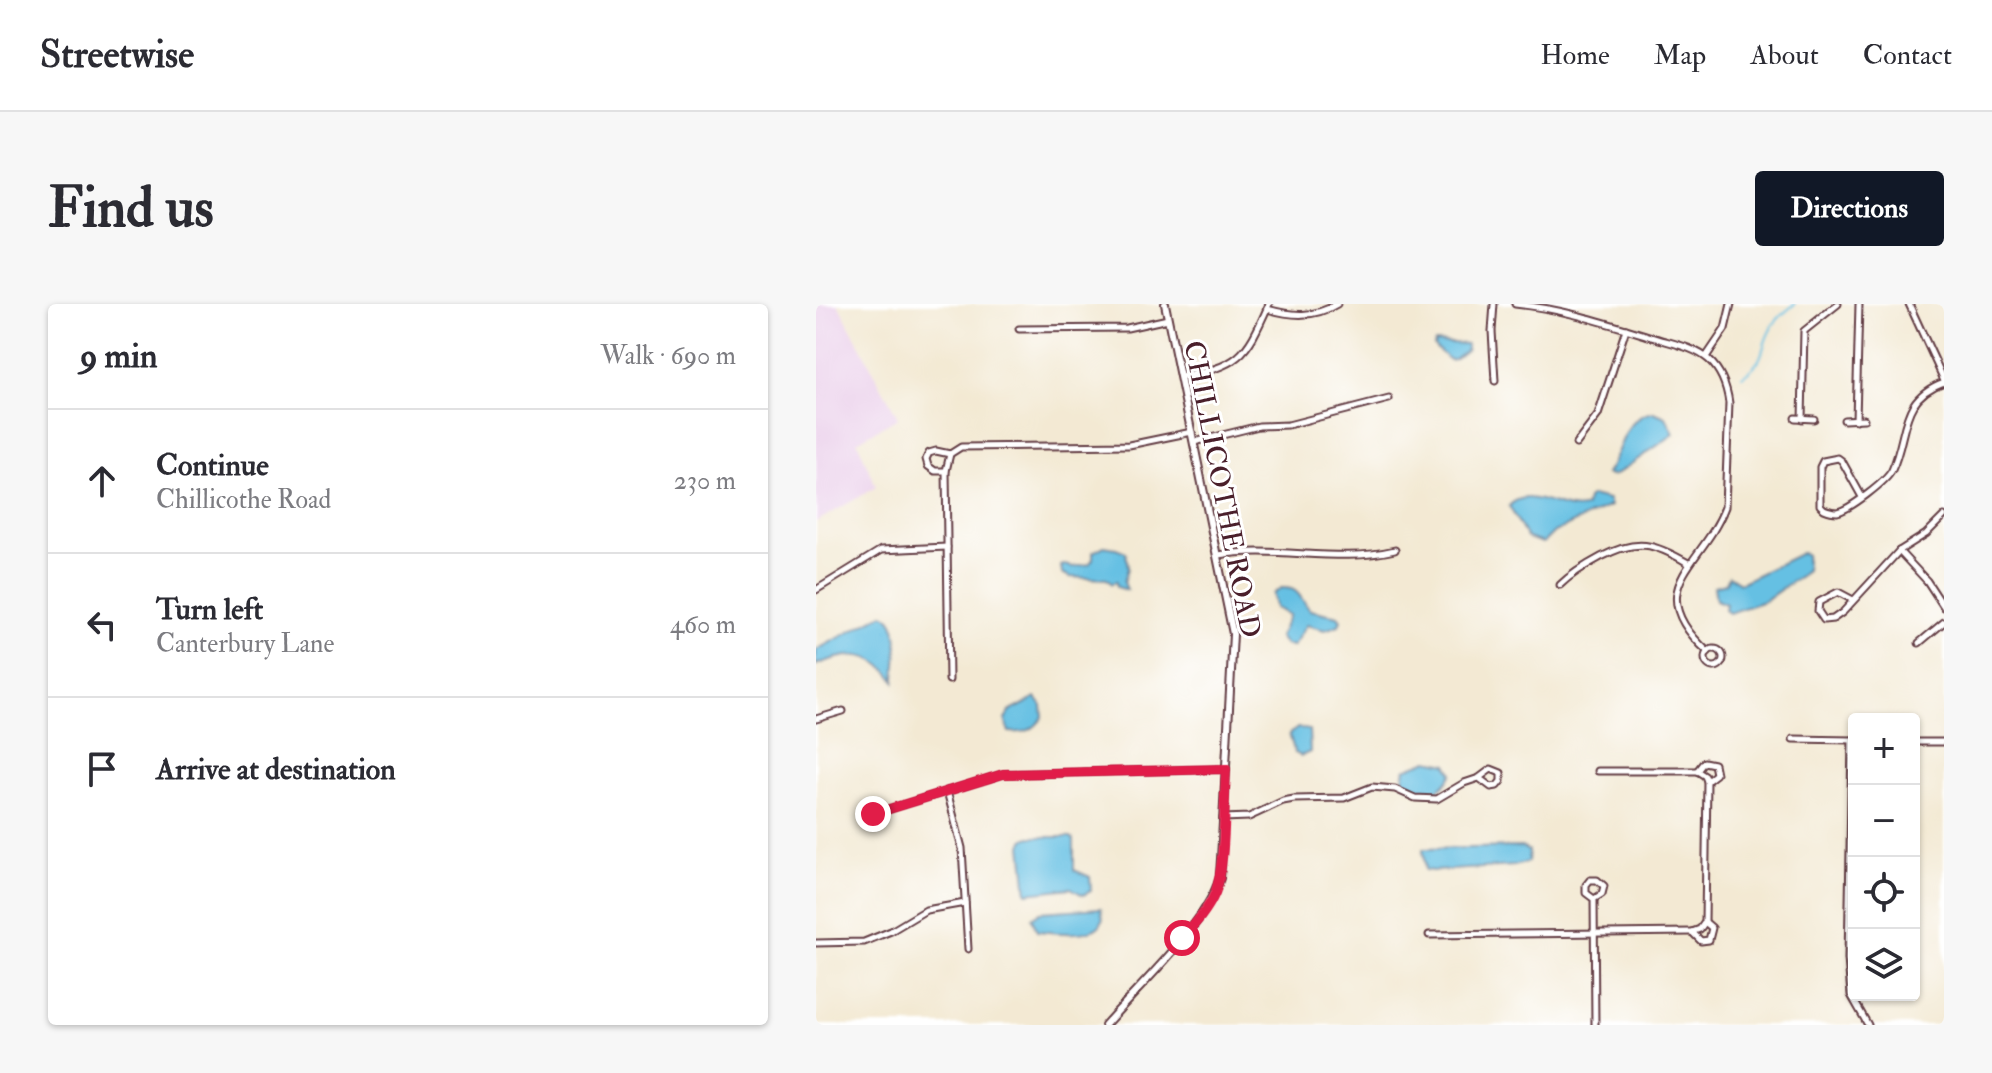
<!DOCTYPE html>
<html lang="en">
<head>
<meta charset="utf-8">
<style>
	:root { --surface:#fff; --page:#f7f7f7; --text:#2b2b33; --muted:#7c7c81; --line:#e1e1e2; --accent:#111827 }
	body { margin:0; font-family:"IM FELL Double Pica",serif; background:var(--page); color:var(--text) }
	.controls { position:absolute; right:24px; bottom:24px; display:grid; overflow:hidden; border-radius:8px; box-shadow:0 2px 6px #0004 }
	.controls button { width:72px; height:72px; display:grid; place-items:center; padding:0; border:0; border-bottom:2px solid var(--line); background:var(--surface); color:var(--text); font:40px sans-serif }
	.stop { position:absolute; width:24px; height:24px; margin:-18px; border:6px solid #e11d48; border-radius:50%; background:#fff }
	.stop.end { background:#e11d48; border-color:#fff; box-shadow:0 2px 8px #0008 }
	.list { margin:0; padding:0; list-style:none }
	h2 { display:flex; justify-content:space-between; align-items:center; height:104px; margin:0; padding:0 32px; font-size:34px }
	h2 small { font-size:26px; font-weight:400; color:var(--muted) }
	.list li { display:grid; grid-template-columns:52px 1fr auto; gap:24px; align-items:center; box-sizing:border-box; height:144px; padding:0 32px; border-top:2px solid var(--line) }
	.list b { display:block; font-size:30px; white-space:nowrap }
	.list p { margin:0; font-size:26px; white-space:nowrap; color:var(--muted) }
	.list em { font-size:26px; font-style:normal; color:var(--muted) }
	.icon { flex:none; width:44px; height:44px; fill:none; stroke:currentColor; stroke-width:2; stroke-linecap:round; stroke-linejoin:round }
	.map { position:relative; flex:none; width:1128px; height:721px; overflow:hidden; border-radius:8px }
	header { display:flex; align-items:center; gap:48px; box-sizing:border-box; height:112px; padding:0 40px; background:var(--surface); border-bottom:2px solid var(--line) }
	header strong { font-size:38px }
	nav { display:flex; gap:44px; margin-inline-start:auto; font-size:28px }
	.intro { display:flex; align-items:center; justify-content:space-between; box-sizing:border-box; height:192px; padding:0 48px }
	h1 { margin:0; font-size:56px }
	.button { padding:20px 36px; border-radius:8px; background:var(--accent); color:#fff; font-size:28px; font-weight:700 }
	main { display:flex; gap:48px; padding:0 48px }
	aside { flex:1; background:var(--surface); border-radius:8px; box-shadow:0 2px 6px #0004 }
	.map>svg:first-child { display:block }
</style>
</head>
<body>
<header>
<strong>Streetwise</strong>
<nav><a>Home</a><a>Map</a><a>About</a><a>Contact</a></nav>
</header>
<div class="intro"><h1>Find us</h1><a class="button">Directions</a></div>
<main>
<aside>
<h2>9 min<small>Walk · 690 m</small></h2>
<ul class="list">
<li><svg class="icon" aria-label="ahead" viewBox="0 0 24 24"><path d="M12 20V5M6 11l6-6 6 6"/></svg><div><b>Continue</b><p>Chillicothe Road</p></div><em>230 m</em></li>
<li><svg class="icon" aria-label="left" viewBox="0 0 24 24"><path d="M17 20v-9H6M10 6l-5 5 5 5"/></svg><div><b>Turn left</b><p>Canterbury Lane</p></div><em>460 m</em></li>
<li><svg class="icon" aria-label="arrive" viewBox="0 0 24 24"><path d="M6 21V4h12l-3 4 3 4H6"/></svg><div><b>Arrive at destination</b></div></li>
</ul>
</aside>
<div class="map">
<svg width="1128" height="721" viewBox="0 0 1128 721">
	<rect width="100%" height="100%" fill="#fff"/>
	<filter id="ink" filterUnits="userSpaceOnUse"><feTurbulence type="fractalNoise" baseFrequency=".0125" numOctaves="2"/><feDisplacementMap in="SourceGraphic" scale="16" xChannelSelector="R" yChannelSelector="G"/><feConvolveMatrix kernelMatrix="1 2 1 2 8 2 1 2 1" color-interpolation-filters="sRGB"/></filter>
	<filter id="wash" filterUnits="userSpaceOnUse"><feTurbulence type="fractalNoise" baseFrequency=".006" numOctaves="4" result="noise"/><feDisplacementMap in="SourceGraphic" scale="32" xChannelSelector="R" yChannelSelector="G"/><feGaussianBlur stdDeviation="1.8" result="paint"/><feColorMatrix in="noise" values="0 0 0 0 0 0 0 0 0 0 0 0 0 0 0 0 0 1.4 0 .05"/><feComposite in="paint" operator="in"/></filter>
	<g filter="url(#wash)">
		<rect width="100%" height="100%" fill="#f3e9d3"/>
		<!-- built -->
		<polygon fill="#ebd1eb" points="0,0 22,0 82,114 41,137 60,183 0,218"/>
		<!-- water -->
		<g fill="#65c0e3" stroke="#587087" stroke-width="2">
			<polygon points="619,38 650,40 651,45 638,55 633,56 618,42"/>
			<path d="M838,108L850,113L858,130L799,171L793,172L790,170C806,148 806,113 838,108Z"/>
			<path d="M775,192L792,196L794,202L738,228L727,239L711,234L693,202C714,180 748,212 770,203L771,195Z"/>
			<polygon points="288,242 300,244 310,248 312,264 308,278 311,286 301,283 300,277 296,280 291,275 254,273 246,269 245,262 248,261 257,263 273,260 277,255 277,248"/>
			<polygon points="985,249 990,250 991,267 948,297 913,309 909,306 910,300 900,296 898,282 910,279 913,272 924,279"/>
			<path d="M465,284C484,283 483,294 494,306L522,312L525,316L523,321L509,326L490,321L477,342L469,341L463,333L473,311L459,304L457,290Z"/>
			<path d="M67,310C88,317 79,358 79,377C57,345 32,348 0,361V346Z"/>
			<path d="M220,394L226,402L227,413C218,426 209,430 193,428L189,415L193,408Z"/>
			<polygon points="482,424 493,426 494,448 485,452 479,449 473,430"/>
			<path d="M612,456L631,460L636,469C624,493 606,492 586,478L589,465Z"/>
			<polygon points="215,533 255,533 258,536 258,566 274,573 275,587 267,591 255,584 211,589 206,541 209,535"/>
			<polygon points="705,543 713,547 712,558 698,562 618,567 609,566 607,545"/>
			<path d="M285,604C285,608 288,613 286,617C281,635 235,628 221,627L216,614L224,608Z"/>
		</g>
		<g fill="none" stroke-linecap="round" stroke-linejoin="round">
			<!-- stream -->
			<path stroke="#65c0e3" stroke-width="2" d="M926,72C953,54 942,46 956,23C961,14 970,7 979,0"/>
		</g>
	</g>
	<g filter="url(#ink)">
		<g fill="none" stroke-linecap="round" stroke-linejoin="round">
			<!-- minor casing -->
			<g stroke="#633d44" stroke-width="9">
				<g id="minor">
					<polyline points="678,0 676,27 679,77"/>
					<path d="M699,0C747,5 790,19 836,33C854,39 879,43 893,56C905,67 911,84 913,99L909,203C887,262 822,284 892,348"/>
					<polyline points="1093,0 1128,76"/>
					<path d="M451,5C476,12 498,14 521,0"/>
					<polyline points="203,25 311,24 352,15"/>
					<polyline points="890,53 909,25 915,0"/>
					<path d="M365,73C423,61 429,55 453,0"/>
					<polyline points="979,114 998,115"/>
					<polyline points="986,115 988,27 1022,0"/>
					<polyline points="1028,116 1048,115"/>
					<polyline points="1040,116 1043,0"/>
					<polyline points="378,138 443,122 472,121 573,95"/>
					<polyline points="760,140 782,111 810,25"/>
					<polyline points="134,150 145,143 313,141 376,128"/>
					<polyline points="130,167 119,167 112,162 110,155 113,149 120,147 134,150"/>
					<path d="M1046,193L1026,157L1022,154L1007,157L1004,163V201L1008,205C1013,207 1016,208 1021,208C1033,206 1071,177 1076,166C1093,129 1082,95 1128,78"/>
					<polyline points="1083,247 1111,277 1128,303"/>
					<path d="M402,251C461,241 521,260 579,246"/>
					<path d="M744,281C756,269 770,261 785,253C821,234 838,239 872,259"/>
					<polyline points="0,286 65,246 131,243"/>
					<polyline points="1037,296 1022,288 1003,298 1002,307 1008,316 1017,315 1027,308 1083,247 1110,230 1128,212"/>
					<polyline points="1103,339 1128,318"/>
					<circle cx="898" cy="354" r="9"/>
					<polyline points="133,376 130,167 134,150"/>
					<polyline points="0,415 27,407"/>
					<polyline points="977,435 1036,436"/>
					<polyline points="1036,436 1032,655 1035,691 1052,721"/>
					<polyline points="1098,438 1128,438"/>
					<polyline points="782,467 881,467"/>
					<polyline points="881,467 888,458 898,460 900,470 891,477"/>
					<polyline points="131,487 146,544 152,645"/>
					<polyline points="57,510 187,470 410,465"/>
					<polyline points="407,514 433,513 467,497 478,495 528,494 556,483 579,485 599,494 621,495 648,479 663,474 675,465 685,469 685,477 681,482 675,483 663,474"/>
					<polyline points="778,595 786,590 788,582 781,576 774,576 770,581 770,589 778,595 779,721"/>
					<polyline points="876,628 884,625 889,618 891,477 889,472 881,467"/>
					<polyline points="876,628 885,637 893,636 896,624 889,618"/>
					<polyline points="613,631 876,628"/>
					<polyline points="0,639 48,638 75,627 110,606 149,599"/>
				</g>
			</g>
			<!-- tertiary casing -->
			<g stroke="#633d44" stroke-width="10">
				<path id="tertiary" d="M289,721C324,681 388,623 404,574L417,330L349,0"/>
			</g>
			<!-- minor -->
			<use href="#minor" stroke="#fff" stroke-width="5"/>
			<!-- tertiary -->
			<use href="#tertiary" stroke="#fff" stroke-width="6"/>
		</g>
	</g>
	<g fill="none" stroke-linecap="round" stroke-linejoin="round" filter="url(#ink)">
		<!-- route -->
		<path stroke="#e11d48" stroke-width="10" d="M57,510L187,470L410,465C408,497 410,561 399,589C392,606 379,620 366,634"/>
	</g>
	<g text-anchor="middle" stroke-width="6" stroke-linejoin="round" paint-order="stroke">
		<!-- street labels -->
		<g font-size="28" fill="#4a1f2b" stroke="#fff">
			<text transform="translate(407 185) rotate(79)" y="10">CHILLICOTHE ROAD</text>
		</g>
	</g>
</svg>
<div class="controls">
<button>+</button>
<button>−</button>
<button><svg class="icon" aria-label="locate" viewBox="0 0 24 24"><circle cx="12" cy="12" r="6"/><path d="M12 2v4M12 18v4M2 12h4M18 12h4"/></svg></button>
<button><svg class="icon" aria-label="layers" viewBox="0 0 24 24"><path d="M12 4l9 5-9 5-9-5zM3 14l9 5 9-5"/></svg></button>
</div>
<div class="stop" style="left:366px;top:634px"></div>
<div class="stop end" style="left:57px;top:510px"></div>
</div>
</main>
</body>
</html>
